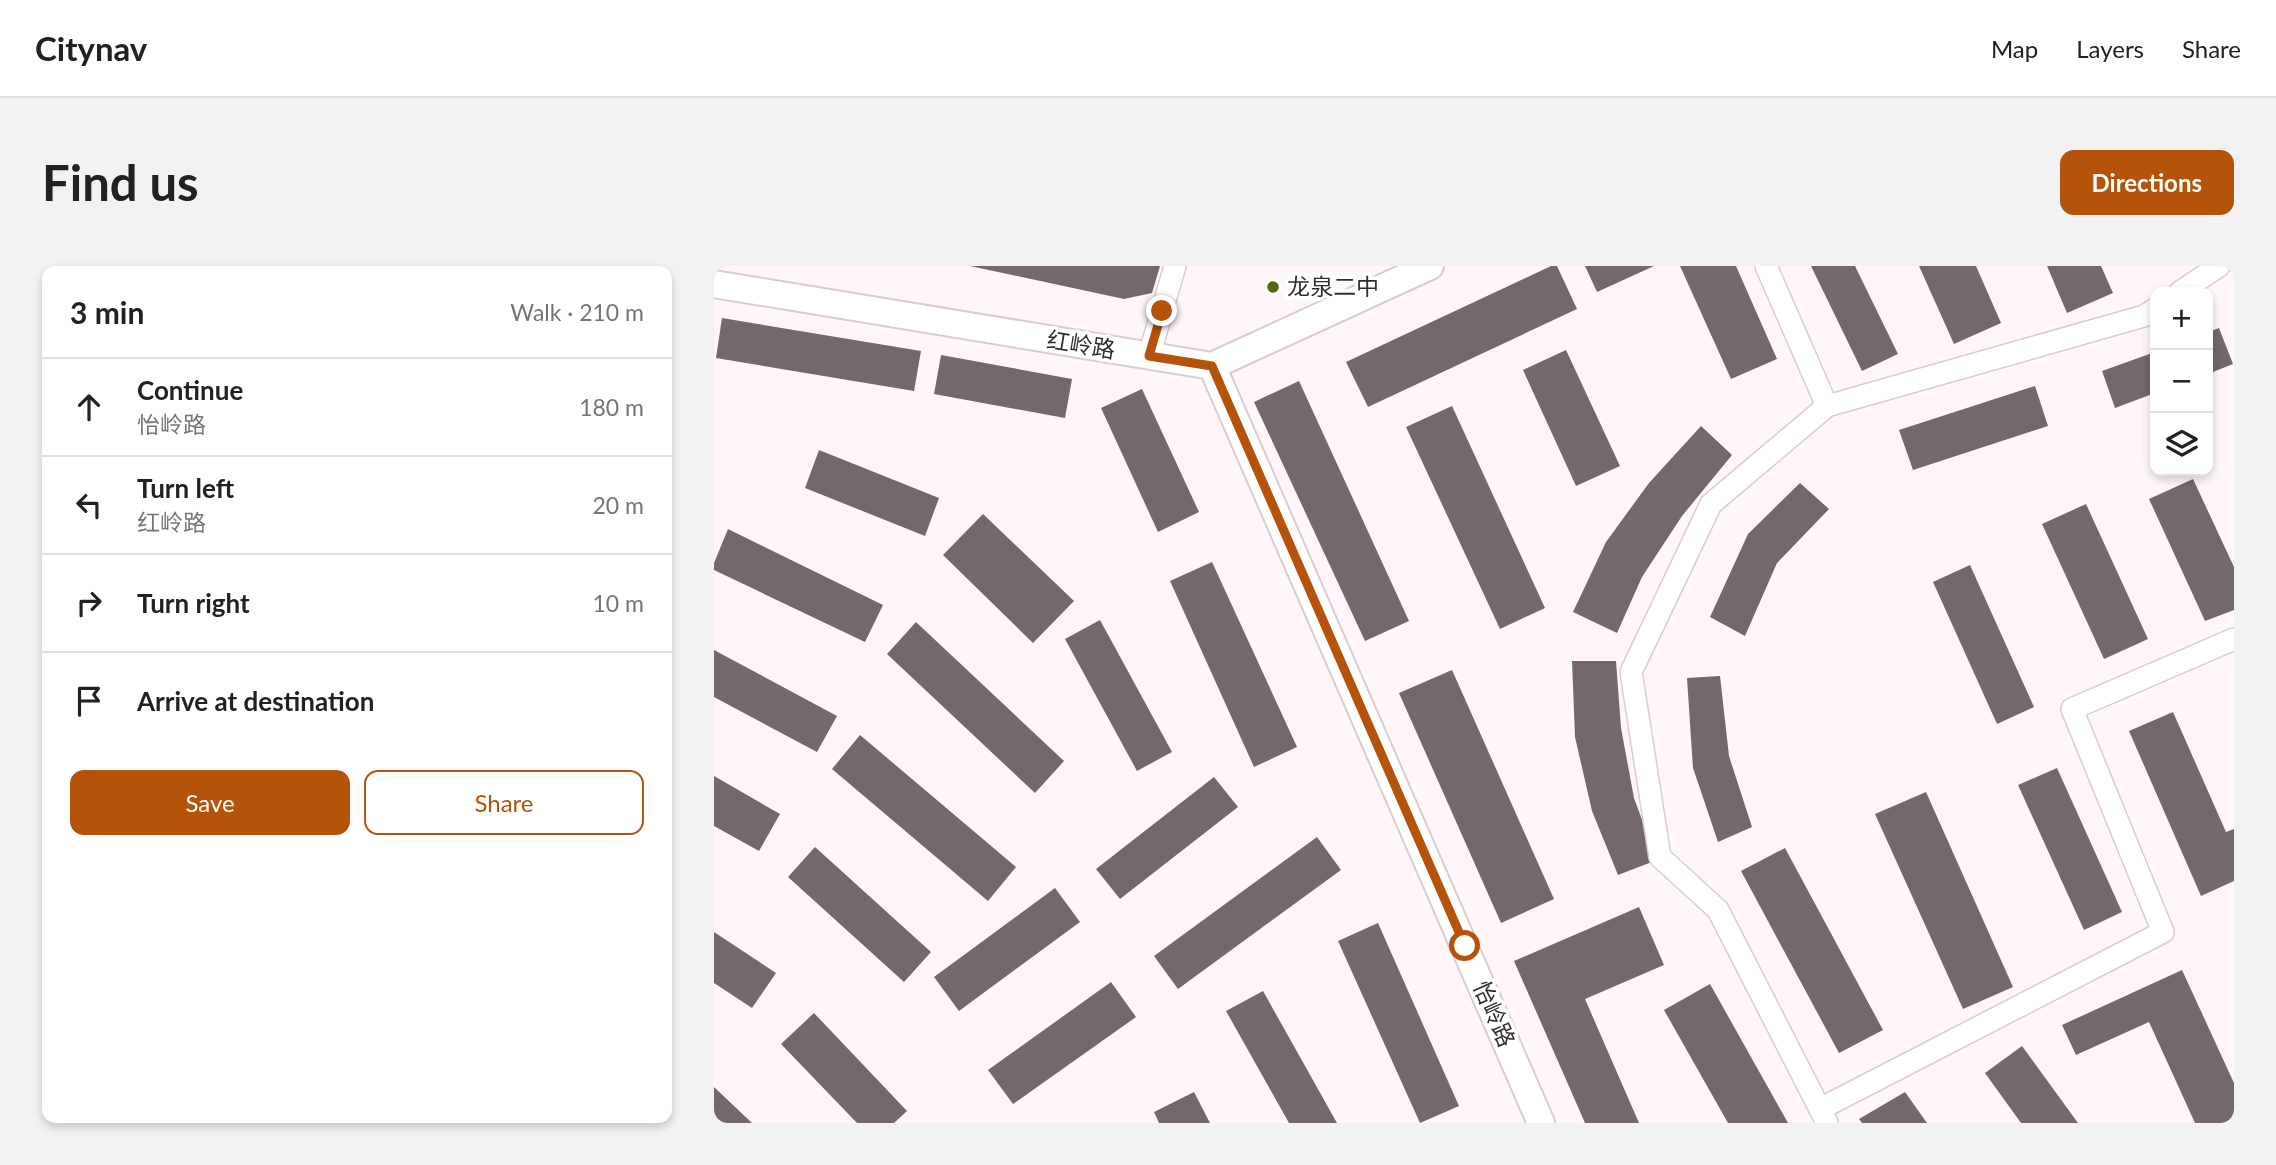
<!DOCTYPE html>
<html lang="en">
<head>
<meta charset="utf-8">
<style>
	:root { --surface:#fff; --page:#f2f2f2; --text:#202124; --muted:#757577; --line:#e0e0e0; --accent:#b45309 }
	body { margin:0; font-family:Lato,"Noto Sans SC",sans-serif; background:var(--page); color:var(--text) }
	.controls { position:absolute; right:21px; top:21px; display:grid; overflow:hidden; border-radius:14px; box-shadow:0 4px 10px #0003 }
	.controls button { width:63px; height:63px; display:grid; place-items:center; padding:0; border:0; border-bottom:2px solid var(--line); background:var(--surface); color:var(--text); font:35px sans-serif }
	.stop { position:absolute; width:21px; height:21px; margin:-16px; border:5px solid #b45309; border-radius:50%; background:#fff }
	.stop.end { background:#b45309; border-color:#fff; box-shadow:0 2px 7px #0008 }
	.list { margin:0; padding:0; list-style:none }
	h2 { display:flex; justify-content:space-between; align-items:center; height:91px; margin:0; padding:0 28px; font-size:30px }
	h2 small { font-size:23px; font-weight:400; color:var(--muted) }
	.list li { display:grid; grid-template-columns:46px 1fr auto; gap:21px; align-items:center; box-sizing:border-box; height:98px; padding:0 28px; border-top:2px solid var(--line) }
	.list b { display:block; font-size:26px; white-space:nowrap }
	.list p { margin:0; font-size:23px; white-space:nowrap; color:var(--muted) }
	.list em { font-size:23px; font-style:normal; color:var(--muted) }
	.actions { display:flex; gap:14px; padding:21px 28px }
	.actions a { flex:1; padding:16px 0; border:2px solid var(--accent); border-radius:14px; text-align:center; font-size:24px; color:var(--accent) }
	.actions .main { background:var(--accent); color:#fff }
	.icon { flex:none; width:38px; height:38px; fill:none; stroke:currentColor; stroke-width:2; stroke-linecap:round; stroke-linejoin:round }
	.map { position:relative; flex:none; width:1520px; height:857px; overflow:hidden; border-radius:14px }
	header { display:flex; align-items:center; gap:42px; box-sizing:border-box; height:98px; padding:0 35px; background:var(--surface); border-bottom:2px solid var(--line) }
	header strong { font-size:33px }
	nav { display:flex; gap:38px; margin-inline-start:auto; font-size:24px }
	.intro { display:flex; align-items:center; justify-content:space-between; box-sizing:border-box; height:168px; padding:0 42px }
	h1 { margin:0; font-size:49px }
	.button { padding:18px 32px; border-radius:14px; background:var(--accent); color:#fff; font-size:24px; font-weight:700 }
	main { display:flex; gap:42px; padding:0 42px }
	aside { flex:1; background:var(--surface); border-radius:14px; box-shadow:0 4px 10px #0003 }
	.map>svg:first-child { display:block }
</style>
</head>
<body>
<header>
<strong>Citynav</strong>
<nav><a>Map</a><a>Layers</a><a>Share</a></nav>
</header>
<div class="intro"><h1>Find us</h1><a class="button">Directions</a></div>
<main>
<aside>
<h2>3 min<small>Walk · 210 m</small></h2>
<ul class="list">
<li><svg class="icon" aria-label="ahead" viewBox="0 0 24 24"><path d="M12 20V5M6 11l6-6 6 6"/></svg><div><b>Continue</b><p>怡岭路</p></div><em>180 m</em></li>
<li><svg class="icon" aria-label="left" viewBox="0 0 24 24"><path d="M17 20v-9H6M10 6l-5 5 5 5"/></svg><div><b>Turn left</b><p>红岭路</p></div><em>20 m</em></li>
<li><svg class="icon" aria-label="right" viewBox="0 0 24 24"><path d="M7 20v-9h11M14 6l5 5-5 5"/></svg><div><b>Turn right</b></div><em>10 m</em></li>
<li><svg class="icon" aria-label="arrive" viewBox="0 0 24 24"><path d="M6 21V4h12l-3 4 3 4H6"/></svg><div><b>Arrive at destination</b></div></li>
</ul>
<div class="actions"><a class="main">Save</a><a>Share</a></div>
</aside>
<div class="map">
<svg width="1520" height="857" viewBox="0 0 1520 857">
	<rect width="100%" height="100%" fill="#fff6f9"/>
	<!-- building -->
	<g fill="#73696d">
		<polygon points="256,0 446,0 438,27 410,33"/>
		<polygon points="837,0 843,0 863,43 654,141 632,96"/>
		<polygon points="871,0 940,0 883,26"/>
		<polygon points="966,0 1022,0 1063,93 1017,113"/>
		<polygon points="1097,0 1141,0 1184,88 1148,105"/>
		<polygon points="1205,0 1262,0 1287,57 1240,78"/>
		<polygon points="1333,0 1387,0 1399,27 1353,47"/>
		<polygon points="8,52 207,85 200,125 2,92"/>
		<polygon points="1505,62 1519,98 1494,108 1494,66"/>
		<polygon points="852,84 906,200 862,220 809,104"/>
		<polygon points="1441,86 1441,127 1401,142 1388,105"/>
		<polygon points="227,89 358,113 351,152 220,128"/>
		<polygon points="585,115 695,355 651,375 540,136"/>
		<polygon points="1321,120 1334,160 1199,204 1185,164"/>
		<polygon points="428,123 485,246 444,266 387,142"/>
		<polygon points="738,140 831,342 786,363 692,161"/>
		<polygon points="987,160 1018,189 968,250 928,311 903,367 859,346 892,276 935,217"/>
		<polygon points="105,184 225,232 211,270 91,222"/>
		<polygon points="1479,213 1520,301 1520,344 1491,355 1435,233"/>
		<polygon points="1086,217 1115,243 1063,297 1031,370 996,351 1034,268"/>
		<polygon points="1372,238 1434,373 1390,393 1328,258"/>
		<polygon points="269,248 360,335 319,377 229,289"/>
		<polygon points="14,263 169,339 151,376 0,304 0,297"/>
		<polygon points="498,296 583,481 540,501 456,315"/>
		<polygon points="1256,299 1320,441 1283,458 1219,316"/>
		<polygon points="386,354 458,486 423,505 351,373"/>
		<polygon points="202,356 350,495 321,527 173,388"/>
		<polygon points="0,384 123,450 103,486 0,431"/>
		<polygon points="858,395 902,395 907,462 920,532 943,594 904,609 878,545 861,471"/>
		<polygon points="738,404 840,633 787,657 685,427"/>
		<polygon points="1006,410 1015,490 1038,561 1004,576 979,502 973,412"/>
		<polygon points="1459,446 1512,566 1520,563 1520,615 1487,630 1415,465"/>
		<polygon points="146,469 302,601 274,635 118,503"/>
		<polygon points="1343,502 1408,646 1370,664 1304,519"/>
		<polygon points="0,510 66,548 45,585 0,560"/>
		<polygon points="500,511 524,541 406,633 382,603"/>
		<polygon points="1212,526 1299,721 1249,743 1161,548"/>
		<polygon points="603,571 627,604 464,723 440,690"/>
		<polygon points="101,581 217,686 190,716 74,611"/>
		<polygon points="1071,582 1169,764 1125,787 1027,605"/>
		<polygon points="341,622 366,656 245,745 220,711"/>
		<polygon points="925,641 950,699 871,733 925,857 871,857 800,695"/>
		<polygon points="664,657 745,840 706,857 624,675"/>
		<polygon points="0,666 62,707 38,742 0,717"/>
		<polygon points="1468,704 1520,817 1520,857 1481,857 1435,756 1362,789 1348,759"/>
		<polygon points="397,716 422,751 299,838 274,804"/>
		<polygon points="996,718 1074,857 1014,857 950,744"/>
		<polygon points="549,725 623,857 575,857 512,745"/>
		<polygon points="100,747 193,845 180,857 143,857 67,778"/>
		<polygon points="1308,780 1364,857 1307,857 1271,807"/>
		<polygon points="0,821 38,857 0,857"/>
		<polygon points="480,826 496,857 445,857 440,846"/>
		<polygon points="1191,826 1213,857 1148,857 1145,853"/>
	</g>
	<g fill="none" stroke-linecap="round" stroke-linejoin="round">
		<!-- minor casing -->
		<g stroke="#d9cdd1" stroke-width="24">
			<g id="minor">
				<polyline points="1052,0 1113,140"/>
				<polyline points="1466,26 1505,0"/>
				<polyline points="435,90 461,0"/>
				<polyline points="1106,843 1449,666 1358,443 1520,373"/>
				<polyline points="1113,857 1004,644 946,591 917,406 997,238 1113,140 1430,50 1441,43"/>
			</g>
		</g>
		<!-- tertiary casing -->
		<g stroke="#d9cdd1" stroke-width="30">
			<g id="tertiary">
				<polyline points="0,18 498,100 716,0"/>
				<polyline points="498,100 827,857"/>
			</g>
		</g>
		<!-- minor -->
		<use href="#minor" stroke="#fff" stroke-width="21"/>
		<!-- tertiary -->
		<use href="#tertiary" stroke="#fff" stroke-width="26"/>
	</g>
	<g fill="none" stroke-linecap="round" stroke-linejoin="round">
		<!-- route -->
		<polyline stroke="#b45309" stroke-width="9" points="448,45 435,90 498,100 751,680"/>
	</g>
	<!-- markers -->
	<circle fill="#576813" stroke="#fff" stroke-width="2.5" cx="559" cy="21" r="7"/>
	<g text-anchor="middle" stroke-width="7" stroke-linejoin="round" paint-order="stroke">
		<!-- poi labels -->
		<g font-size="23" fill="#312d2f" stroke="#fff" text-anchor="start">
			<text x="573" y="29">龙泉二中</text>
		</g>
		<!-- street labels -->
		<g font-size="23" fill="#312d2f" stroke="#fff">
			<text transform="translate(367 79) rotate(9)" y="8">红岭路</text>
			<text transform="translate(780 748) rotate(66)" y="8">怡岭路</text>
		</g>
	</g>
</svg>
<div class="controls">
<button>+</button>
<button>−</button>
<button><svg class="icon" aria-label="layers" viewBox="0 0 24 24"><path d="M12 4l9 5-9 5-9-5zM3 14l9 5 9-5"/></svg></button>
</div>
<div class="stop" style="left:751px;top:680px"></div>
<div class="stop end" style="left:448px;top:45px"></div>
</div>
</main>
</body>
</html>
